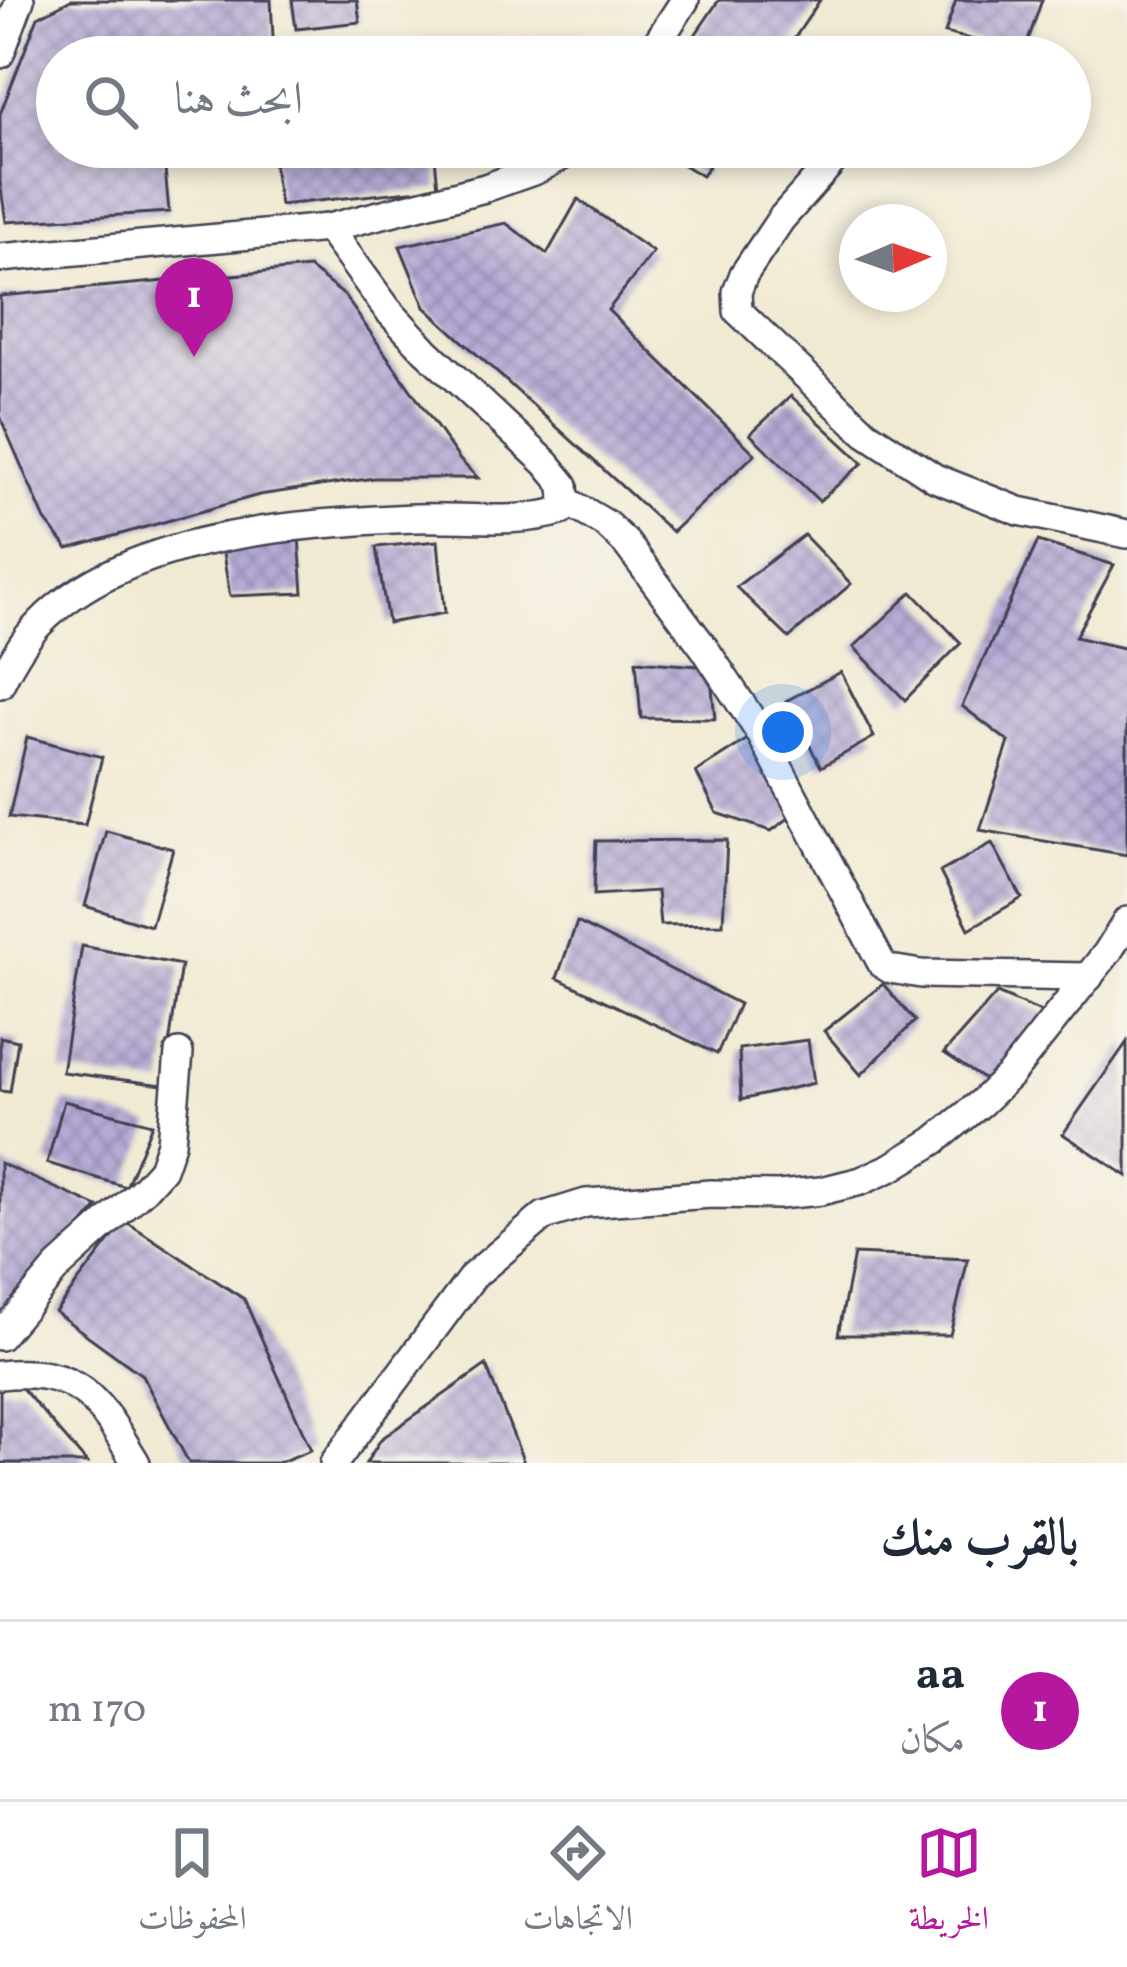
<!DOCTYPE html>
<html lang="ar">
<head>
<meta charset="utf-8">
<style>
	:root { --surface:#fff; --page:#f2f2f3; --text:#1f2937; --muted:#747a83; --line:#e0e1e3; --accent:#b5179e }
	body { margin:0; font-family:Vollkorn,Amiri,serif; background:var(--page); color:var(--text); direction:rtl }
	.compass { position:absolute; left:839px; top:204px; width:108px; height:108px; border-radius:50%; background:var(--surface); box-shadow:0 6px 18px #0003; rotate:88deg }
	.you { position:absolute; left:783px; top:732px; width:42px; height:42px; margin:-30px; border:9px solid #fff; border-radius:50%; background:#1a73e8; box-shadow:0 0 0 18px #1a73e833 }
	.badge { display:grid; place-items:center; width:78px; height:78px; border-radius:50%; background:var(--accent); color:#fff; font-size:39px; font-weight:700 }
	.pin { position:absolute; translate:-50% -99px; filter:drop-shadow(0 3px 6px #0008) }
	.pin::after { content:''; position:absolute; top:63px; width:42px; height:36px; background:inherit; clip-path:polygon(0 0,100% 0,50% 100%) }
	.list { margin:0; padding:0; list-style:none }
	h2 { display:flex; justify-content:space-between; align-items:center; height:156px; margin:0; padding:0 48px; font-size:51px }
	h2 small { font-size:39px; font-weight:400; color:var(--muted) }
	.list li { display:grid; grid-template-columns:78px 1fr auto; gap:36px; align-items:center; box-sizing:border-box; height:180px; padding:0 48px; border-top:3px solid var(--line) }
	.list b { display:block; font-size:45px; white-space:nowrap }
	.list p { margin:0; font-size:39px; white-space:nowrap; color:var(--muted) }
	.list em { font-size:39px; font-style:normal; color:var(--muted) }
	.icon { flex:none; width:66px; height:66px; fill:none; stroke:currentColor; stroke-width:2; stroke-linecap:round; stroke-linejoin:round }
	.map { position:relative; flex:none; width:1127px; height:1463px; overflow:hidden; direction:ltr }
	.search { position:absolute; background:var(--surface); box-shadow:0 6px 18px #0003; left:36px; right:36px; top:36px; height:132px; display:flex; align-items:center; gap:30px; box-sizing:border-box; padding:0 42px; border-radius:66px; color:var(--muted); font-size:45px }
	.sheet { height:336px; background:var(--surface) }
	nav { display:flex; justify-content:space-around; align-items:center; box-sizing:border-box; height:168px; border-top:3px solid var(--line); background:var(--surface); font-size:33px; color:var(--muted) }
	nav a { display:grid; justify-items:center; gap:6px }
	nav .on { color:var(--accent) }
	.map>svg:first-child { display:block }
</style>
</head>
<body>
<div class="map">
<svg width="1127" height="1463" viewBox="0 0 1127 1463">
	<defs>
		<pattern id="building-cross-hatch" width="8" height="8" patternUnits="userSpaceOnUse" patternTransform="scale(3)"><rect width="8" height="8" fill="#b6abd6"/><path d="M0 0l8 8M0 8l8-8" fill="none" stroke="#948baf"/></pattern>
	</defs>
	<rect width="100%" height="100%" fill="#f7f3e8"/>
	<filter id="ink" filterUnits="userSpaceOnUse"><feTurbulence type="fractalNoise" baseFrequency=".00833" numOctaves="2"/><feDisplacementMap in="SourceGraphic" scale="24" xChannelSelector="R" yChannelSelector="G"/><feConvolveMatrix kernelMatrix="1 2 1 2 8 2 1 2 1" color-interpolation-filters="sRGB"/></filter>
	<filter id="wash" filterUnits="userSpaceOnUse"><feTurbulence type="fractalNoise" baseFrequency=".004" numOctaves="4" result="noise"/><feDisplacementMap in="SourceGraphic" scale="48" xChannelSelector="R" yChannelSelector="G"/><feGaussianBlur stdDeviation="2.7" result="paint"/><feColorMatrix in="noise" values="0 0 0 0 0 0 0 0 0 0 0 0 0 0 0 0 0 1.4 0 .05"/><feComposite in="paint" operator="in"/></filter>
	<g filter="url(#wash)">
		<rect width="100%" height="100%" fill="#f1ead3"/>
		<g id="blocks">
			<!-- building -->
			<g fill="url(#building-cross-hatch)">
				<polygon points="71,0 271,0 274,57 57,57 57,147 163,147 169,212 6,222 0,182 0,114 38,17"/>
				<polygon points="292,0 357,0 360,22 296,29"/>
				<polygon points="719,0 820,0 782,57 680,57"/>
				<polygon points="956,0 1042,0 1024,52 945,33"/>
				<polygon points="271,147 434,147 438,188 280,205"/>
				<polygon points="654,147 721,147 702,176"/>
				<polygon points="578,199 653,252 608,310 755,454 672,532 425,307 400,246 506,223 547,254"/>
				<polygon points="309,268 344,295 460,460 478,478 374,478 259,495 68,549 45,520 0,417 0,296"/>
				<polygon points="791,396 863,463 819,501 750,434"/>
				<polygon points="804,535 851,584 789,638 736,587"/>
				<polygon points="299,537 303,593 230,596 221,542"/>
				<polygon points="438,541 445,613 388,623 376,547"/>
				<polygon points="1038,541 1114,565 1075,637 1127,649 1127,855 980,830 1009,742 962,706"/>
				<polygon points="912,592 961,643 905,700 854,647"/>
				<polygon points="636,661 710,667 715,719 641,718"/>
				<polygon points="841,672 874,737 821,767 786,701"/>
				<polygon points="27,737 102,757 85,825 9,817"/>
				<polygon points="751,737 793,815 771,831 717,813 696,772"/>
				<polygon points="106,831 173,849 151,926 85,906"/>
				<polygon points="727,840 723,924 660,925 657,891 594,895 596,841"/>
				<polygon points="992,843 1022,898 969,929 940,872"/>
				<polygon points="577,922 739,1004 717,1054 557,978"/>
				<polygon points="82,946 181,965 163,1085 62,1072"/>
				<polygon points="883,984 915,1021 861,1075 824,1031"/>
				<polygon points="997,993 1050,1016 991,1084 944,1053"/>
				<polygon points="0,1037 18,1041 10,1092 0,1091"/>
				<polygon points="808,1040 814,1083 741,1100 739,1049"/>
				<polygon points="1127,1042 1127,1176 1063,1134"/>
				<polygon points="64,1101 152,1124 126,1187 47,1163"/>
				<polygon points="0,1163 98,1207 0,1325"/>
				<polygon points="125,1221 244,1299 311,1450 278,1463 189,1463 142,1375 55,1312"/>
				<polygon points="854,1254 968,1259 950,1335 838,1335"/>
				<polygon points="486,1365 524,1463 366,1463 381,1439"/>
				<polygon points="21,1387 87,1463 0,1463 0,1389"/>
			</g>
		</g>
	</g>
	<g filter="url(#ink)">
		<use href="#blocks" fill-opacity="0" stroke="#414052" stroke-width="3"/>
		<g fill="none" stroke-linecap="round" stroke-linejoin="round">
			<!-- street casing -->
			<g stroke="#414052" stroke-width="32">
				<g id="street">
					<polyline points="0,54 20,0"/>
					<polyline points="648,57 685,0"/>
					<polyline points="845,147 781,219 744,274 737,292 738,311 866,433 935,478 1019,511 1127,534"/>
					<polyline points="0,258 328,228 485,188 536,170 579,147"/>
					<polyline points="565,500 606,524 626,543 705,649 761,734 882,964 890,969 921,974 1089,977"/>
					<path d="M0,684C11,662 23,640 40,623C128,533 295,524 414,518C463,516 514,525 561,511L565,500L564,485L546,463L426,351L388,310L328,228"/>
					<polyline points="0,1336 58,1267 144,1189 162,1169 171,1143 179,1053"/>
					<path d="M0,1375C81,1367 99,1401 136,1463"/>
					<polyline points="334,1463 473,1276 544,1216 586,1203 711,1194 778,1195 821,1191 861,1181 892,1167 934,1141 981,1103 1010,1075 1107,953 1127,921"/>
				</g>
			</g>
			<!-- street -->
			<use href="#street" stroke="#fff" stroke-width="27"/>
		</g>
	</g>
</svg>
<svg class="compass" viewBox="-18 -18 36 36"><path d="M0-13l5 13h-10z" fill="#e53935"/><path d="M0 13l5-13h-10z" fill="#747a83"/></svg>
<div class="you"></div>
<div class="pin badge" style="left:194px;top:357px">1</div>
<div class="search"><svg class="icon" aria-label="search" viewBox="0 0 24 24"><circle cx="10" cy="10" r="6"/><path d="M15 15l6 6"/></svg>ابحث هنا</div>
</div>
<section class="sheet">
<h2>بالقرب منك<small></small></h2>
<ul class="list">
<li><span class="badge">1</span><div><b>aa</b><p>مكان</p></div><em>170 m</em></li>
</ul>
</section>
<nav>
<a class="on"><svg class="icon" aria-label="map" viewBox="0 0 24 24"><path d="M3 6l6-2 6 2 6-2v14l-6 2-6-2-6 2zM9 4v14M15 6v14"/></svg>الخريطة</a>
<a><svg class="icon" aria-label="directions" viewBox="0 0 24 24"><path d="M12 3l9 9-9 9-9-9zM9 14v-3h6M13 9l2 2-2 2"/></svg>الاتجاهات</a>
<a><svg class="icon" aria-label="saved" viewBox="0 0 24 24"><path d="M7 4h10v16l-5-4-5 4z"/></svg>المحفوظات</a>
</nav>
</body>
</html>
